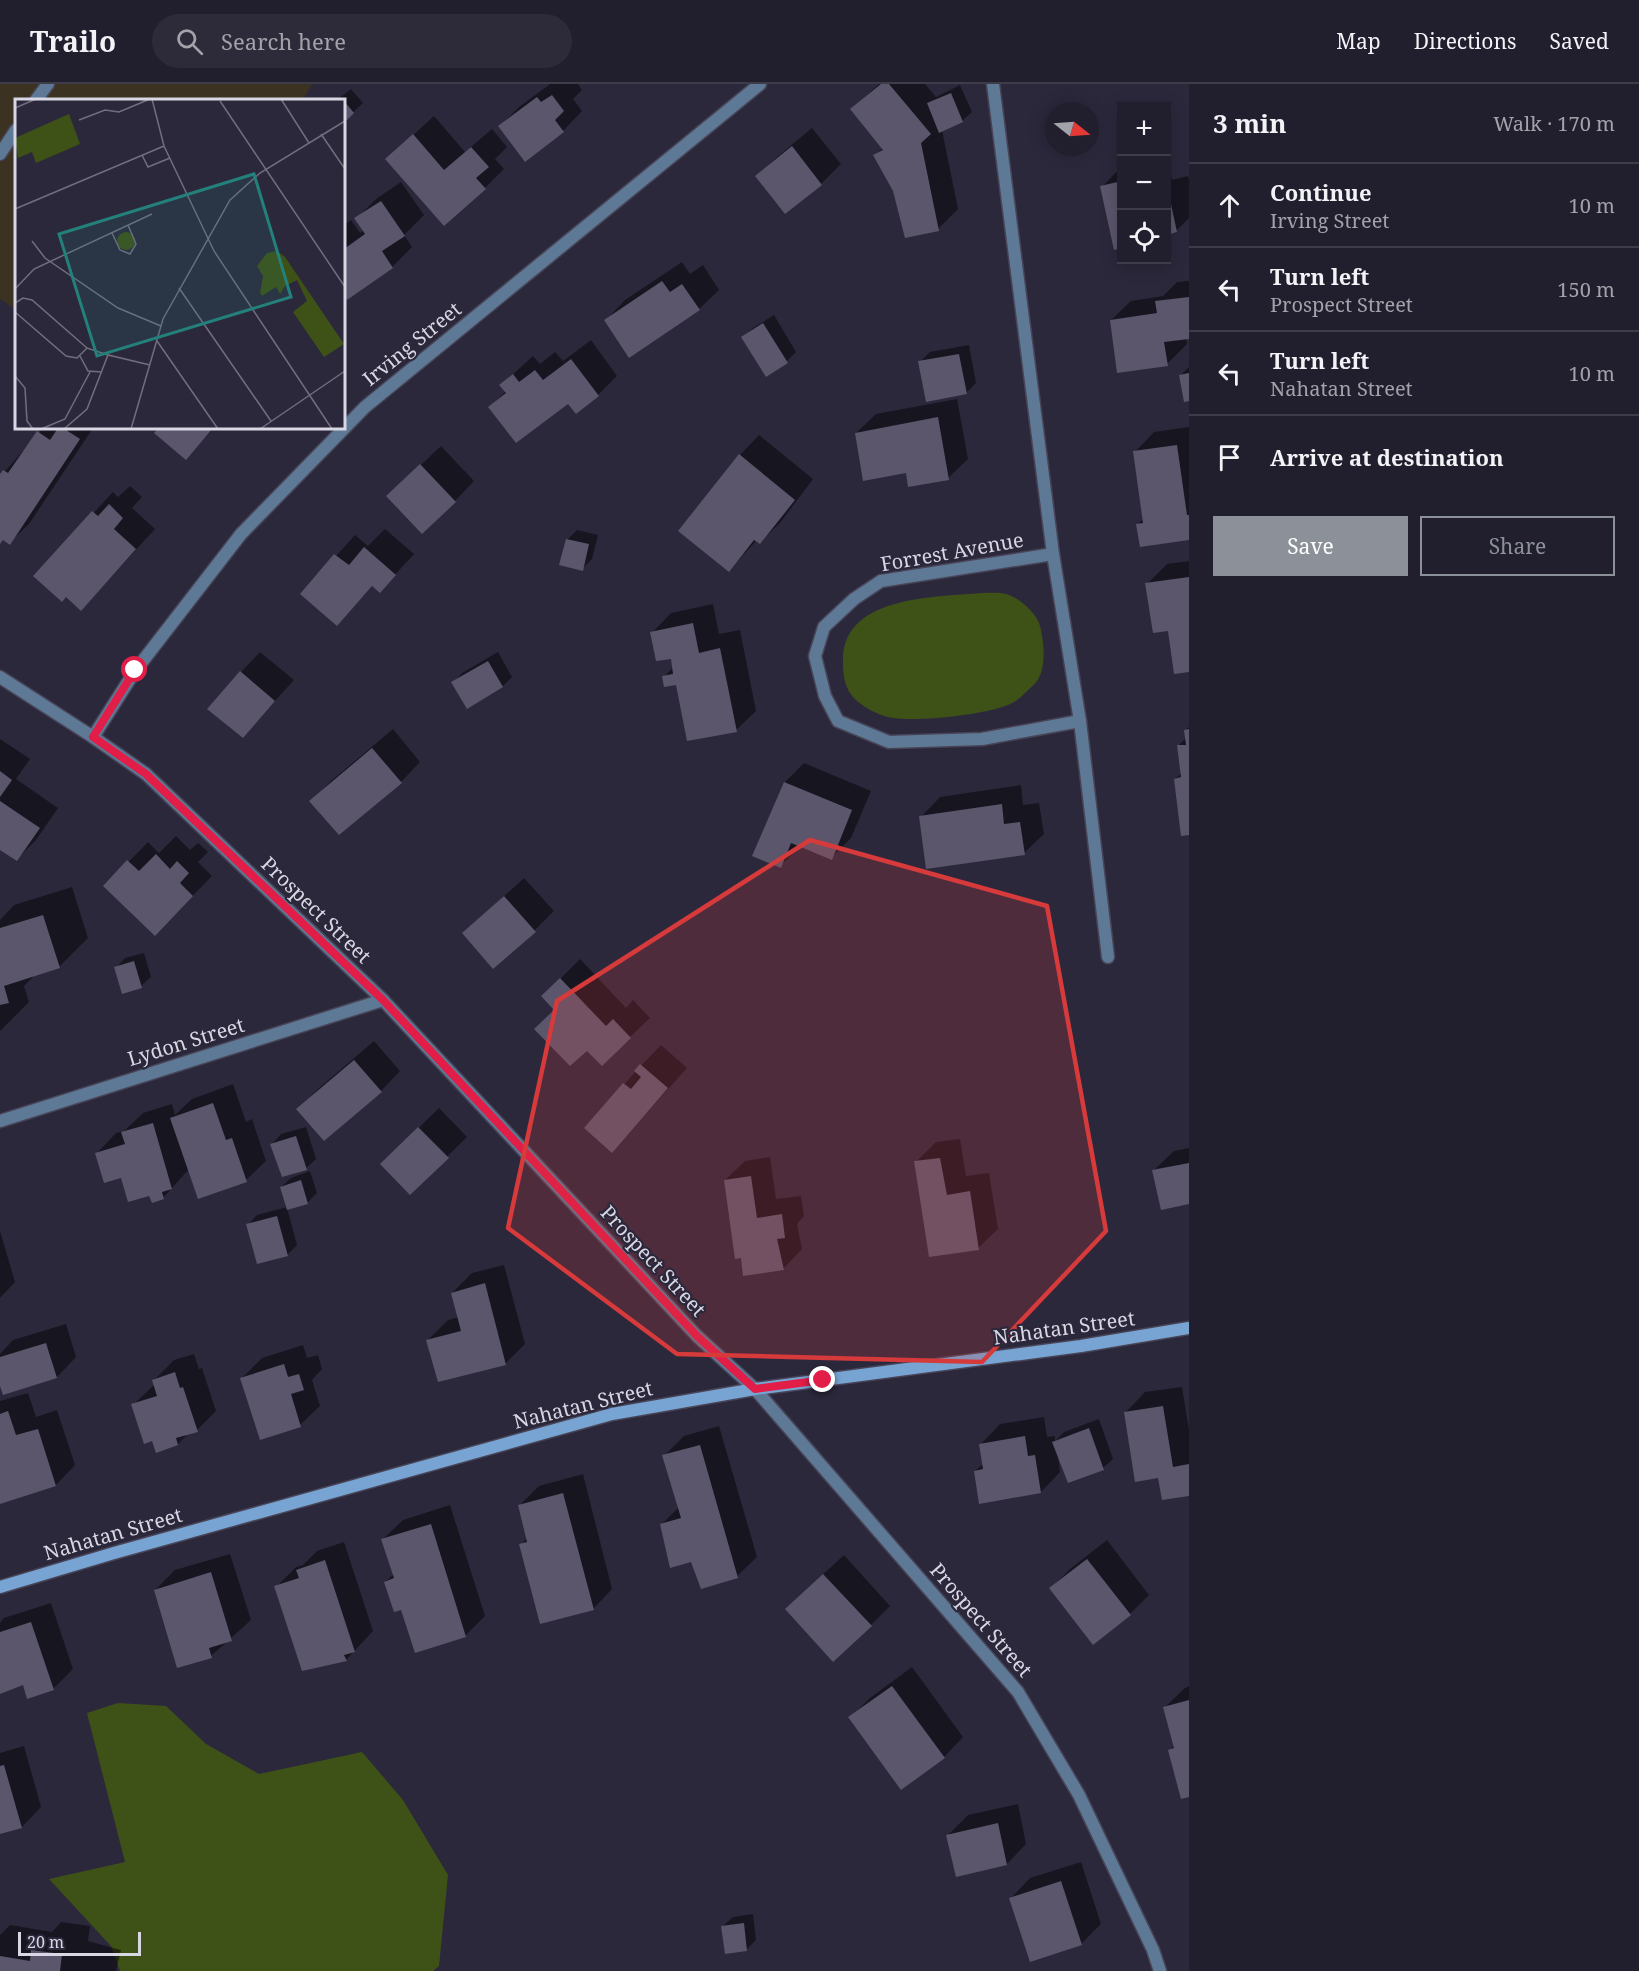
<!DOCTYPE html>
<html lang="en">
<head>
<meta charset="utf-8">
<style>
	:root { --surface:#211e2d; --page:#2d2b39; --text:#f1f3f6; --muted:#a2a2aa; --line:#3e3c49; --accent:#8c9099 }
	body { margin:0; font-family:"Noto Serif",serif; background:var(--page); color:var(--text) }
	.controls { position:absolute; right:18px; top:18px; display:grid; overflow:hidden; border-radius:0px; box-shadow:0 3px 15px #0003 }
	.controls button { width:54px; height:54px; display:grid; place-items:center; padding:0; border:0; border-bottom:2px solid var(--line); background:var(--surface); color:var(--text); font:30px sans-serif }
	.compass { position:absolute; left:1045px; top:18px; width:54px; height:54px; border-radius:50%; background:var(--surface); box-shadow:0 3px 15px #0003; rotate:107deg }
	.scale { position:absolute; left:18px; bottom:15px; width:123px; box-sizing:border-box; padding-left:6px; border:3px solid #d9d7e4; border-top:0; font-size:16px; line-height:21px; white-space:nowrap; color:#d9d7e4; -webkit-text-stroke:4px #2c283c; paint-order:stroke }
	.stop { position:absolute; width:18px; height:18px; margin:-14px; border:4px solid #e11d48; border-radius:50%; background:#fff }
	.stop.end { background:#e11d48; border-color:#fff; box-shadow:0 2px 6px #0008 }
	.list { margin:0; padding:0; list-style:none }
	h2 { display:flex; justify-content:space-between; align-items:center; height:78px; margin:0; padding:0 24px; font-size:26px }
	h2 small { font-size:20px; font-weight:400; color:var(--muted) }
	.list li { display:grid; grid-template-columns:39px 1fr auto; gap:18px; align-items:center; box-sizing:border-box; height:84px; padding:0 24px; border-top:2px solid var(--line) }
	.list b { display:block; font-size:22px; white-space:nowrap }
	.list p { margin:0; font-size:20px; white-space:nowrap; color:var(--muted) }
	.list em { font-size:20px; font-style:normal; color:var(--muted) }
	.actions { display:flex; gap:12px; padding:18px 24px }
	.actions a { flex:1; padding:14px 0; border:2px solid var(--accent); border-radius:0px; text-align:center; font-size:21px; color:var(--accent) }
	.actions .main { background:var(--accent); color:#fff }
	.icon { flex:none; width:33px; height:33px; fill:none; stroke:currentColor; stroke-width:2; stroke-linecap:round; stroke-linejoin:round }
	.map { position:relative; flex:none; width:1189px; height:1887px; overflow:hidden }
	header { display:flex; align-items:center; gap:36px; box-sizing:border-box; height:84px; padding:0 30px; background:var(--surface); border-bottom:2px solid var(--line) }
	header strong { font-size:28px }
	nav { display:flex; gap:33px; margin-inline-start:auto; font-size:21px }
	.search { width:420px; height:54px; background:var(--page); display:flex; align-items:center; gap:15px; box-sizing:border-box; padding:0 21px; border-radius:33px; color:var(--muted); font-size:22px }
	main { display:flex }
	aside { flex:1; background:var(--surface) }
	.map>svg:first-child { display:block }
</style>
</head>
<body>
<header>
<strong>Trailo</strong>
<div class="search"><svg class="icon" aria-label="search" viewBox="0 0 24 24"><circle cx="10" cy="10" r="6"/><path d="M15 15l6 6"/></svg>Search here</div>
<nav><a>Map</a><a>Directions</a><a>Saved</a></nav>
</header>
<main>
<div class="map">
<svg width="1189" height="1887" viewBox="0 0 1189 1887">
	<rect width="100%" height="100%" fill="#2c283c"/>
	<!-- education -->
	<polygon fill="#3b3221" points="0,0 312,0 303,16 16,16 16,226 0,215"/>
	<!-- green -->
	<g fill="#3e5217">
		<path d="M982,509C990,509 1002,508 1009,511C1020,515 1035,528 1039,539C1044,554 1047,583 1037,597C1034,601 1028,606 1024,610C1019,615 1012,620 1005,622C981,631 912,639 888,633C876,630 861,622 853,613C843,601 843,588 843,574C845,511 938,513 982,509Z"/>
		<polygon points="118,1619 166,1622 206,1660 259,1690 362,1668 403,1716 448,1791 439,1882 433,1887 120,1887 111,1862 49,1795 125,1778 87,1629"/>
	</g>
	<!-- shadow -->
	<g fill="#0007">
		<polygon points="550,0 578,0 582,6 573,15 582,27 563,47 500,42 519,23"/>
		<polygon points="879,0 925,0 936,13 960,1 972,28 962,37 942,46 958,125 938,145 894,106 875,72 883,64 852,25"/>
		<polygon points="351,5 363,19 344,37 344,16 337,16"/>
		<polygon points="434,32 465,68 492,45 507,63 495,75 504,85 485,104 387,75"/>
		<polygon points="812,44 841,80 821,100 786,128 757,92 777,73"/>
		<polygon points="1166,73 1172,96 1188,92 1189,96 1189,134 1176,147 1166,149"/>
		<polygon points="1121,83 1122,162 1102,103"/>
		<polygon points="401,98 424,131 404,151 412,163 392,183 347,214 344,208 344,141 351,136 360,149 364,146 356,135 376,115"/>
		<polygon points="682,178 690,190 703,181 719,206 699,225 606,236 625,216"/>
		<polygon points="1189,197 1189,253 1186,254 1187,260 1167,280 1111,236 1131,217 1163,212 1177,198"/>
		<polygon points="774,231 796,268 787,277 743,254 753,244"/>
		<polygon points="591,256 617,292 598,311 568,318 490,323 506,307 501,301 533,272 540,280 555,268 563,277"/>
		<polygon points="969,261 976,299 966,309 920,278 930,268"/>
		<polygon points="1189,283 1189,315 1186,316 1181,291"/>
		<polygon points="957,315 968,375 948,394 856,349 876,330"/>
		<polygon points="1189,343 1189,454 1141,461 1138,440 1144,434 1135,368 1154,348"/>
		<polygon points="43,344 93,344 29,440 9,459 4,455 0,459 0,393"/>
		<polygon points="160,344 214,344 186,374 156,349"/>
		<polygon points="759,351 813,395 780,439 760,458 757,456 729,486 740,371"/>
		<polygon points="441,362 474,397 455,417 408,393"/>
		<polygon points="130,402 142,413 132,424 155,445 100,505 66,511 35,492 113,408 118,413"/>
		<polygon points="385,445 414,470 380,507 373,501 337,540 302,510 355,451 368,462"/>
		<polygon points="577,446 598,451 592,475 582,485 567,456"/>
		<polygon points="1189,477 1189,586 1176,588 1170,545 1147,500 1167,480"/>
		<polygon points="713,520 719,550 740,546 756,627 736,646 677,599 664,593 674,582 672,573 652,549 671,529"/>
		<polygon points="260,568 294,596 243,652 241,588"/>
		<polygon points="498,568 512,593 503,602 453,599 462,589"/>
		<polygon points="1189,643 1189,749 1182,750 1175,695 1182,689 1178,662 1186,654 1185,646"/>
		<polygon points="393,645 420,678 401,698 311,717 331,697"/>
		<polygon points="0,655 30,675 16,695 58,724 36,756 17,775 0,764"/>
		<polygon points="804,679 871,707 851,754 831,774 800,763 780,782 785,698"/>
		<polygon points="1021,701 1023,721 1039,719 1044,750 1024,769 921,733 940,713"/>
		<polygon points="176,752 190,766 198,759 208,768 198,778 212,792 155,850 105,802 148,758 159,769"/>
		<polygon points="524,794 554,827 534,847 464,849"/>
		<polygon points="72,803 88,854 59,883 35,891 24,902 29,918 0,947 0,836 14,821"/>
		<polygon points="144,869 151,893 141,902 116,884 125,874"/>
		<polygon points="580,875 626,924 633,916 650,934 630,953 556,926 543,912"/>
		<polygon points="374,957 400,987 381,1007 298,1025 318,1005"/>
		<polygon points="661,961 687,984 612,1067 586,1044 636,987"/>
		<polygon points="233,1000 246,1038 252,1035 266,1077 246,1096 189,1085 163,1114 150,1110 122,1093 97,1069 116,1049 124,1047 143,1029 172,1020 175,1031 192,1015"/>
		<polygon points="439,1024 467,1053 410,1109 382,1080"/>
		<polygon points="306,1043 316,1075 306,1084 272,1060 281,1050"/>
		<polygon points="960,1055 966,1092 989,1089 998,1145 978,1164 916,1078 936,1058"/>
		<polygon points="1189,1064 1189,1119 1162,1124 1154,1086 1174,1067"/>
		<polygon points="770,1073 776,1115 801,1112 804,1132 797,1140 802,1165 783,1185 725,1096 745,1077"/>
		<polygon points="310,1087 317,1109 307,1119 287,1124 297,1161 288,1170 258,1178 248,1141 257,1131 287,1123 281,1103 291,1094"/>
		<polygon points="0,1147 15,1198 0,1214"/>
		<polygon points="504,1181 525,1260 506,1279 439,1296 428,1256 448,1236 459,1233 452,1209 472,1189"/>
		<polygon points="66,1240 76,1273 57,1293 0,1297 0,1270 13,1256"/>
		<polygon points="303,1261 307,1274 318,1271 322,1285 312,1296 320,1322 300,1341 242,1294 262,1274"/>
		<polygon points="194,1270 199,1285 202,1284 216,1327 197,1346 189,1349 178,1360 153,1356 133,1321 155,1300 154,1296 174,1276"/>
		<polygon points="1182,1303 1189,1346 1189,1410 1163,1415 1159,1392 1126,1328 1145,1308"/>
		<polygon points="28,1309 36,1333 57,1326 75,1381 56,1401 0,1419 0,1317"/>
		<polygon points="1044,1333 1047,1353 1055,1352 1055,1357 1064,1348 1099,1335 1113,1375 1103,1384 1058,1373 1060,1388 1041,1408 975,1387 984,1379 981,1360 1000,1340"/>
		<polygon points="719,1342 757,1473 737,1492 692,1476 661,1441 679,1423 664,1372 684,1352"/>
		<polygon points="583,1390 612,1505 593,1525 521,1461 527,1454 519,1422 539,1402"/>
		<polygon points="450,1421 485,1532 465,1552 403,1524 385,1498 394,1490 383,1455 403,1436"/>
		<polygon points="1107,1456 1149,1511 1130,1530 1051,1504 1070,1485"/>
		<polygon points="344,1458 373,1547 346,1576 276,1503 296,1483 303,1481 317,1467"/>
		<polygon points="230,1470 251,1536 211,1572 155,1506 175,1486"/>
		<polygon points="844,1471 890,1522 871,1541 806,1506"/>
		<polygon points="51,1519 73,1585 53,1605 24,1599 0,1608 0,1539 4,1534"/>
		<polygon points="912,1583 963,1653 944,1673 850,1634 870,1614"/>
		<polygon points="1189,1602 1189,1711 1182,1713 1170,1666 1175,1661 1165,1623 1185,1604"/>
		<polygon points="24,1662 41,1723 22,1743 0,1749 0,1669"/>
		<polygon points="1018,1720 1026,1760 1007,1780 957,1791 948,1751 968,1731"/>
		<polygon points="1081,1778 1101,1840 1081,1860 1011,1814 1030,1794"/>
		<polygon points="753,1830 756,1856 746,1866 723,1842 733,1833"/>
		<polygon points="61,1838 90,1842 88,1857 121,1866 116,1887 0,1887 0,1851 10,1841 52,1848"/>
	</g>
	<!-- building -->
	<g fill="#5b566c">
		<polygon points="881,0 889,0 931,50 921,59 939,147 905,154 893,107 873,71 883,66 850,25"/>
		<polygon points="951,9 963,38 939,49 927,19"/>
		<polygon points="552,11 564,27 555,36 564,48 525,78 498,42 537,13 541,18"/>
		<polygon points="344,17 354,29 344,39"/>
		<polygon points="413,50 444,86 471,63 489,83 476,94 486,105 444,142 385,75"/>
		<polygon points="792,62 822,101 785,130 755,92"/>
		<polygon points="1122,97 1122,164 1114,166 1100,102"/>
		<polygon points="1166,111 1169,111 1177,148 1166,151"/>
		<polygon points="381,117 405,152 382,167 393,184 347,216 344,211 344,165 365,150 354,134"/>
		<polygon points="662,197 670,208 682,200 700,226 629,274 604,236"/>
		<polygon points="1189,213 1189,255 1164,258 1168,282 1117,289 1110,236 1157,229 1155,217"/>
		<polygon points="763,239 788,279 766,293 741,253"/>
		<polygon points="959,270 967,310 926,318 918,277"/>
		<polygon points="571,275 599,312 576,330 568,320 516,359 488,323 506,309 499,301 513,290 519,298 535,286 543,296"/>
		<polygon points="1189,289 1189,317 1184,318 1179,291"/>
		<polygon points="938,333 949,396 908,403 906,389 863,397 855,349"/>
		<polygon points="58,344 63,344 80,355 10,461 3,456 0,460 0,390 3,386 8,389 37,347 50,356"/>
		<polygon points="158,344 213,344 186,376 154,349"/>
		<polygon points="1177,361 1187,431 1189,431 1189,456 1140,463 1136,440 1143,439 1133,367"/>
		<polygon points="739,370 795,416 760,460 754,456 729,488 678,447"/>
		<polygon points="420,380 456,418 422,450 386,412"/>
		<polygon points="109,420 123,434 114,445 136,465 81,527 66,513 62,518 33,492 92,427 98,432"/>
		<polygon points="566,455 589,460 583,487 559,481"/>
		<polygon points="364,463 396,491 380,509 372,502 337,542 300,510 334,470 349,481"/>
		<polygon points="1189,493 1189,588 1174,590 1168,547 1153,549 1145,499"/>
		<polygon points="693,539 699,569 720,564 737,648 687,657 676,601 664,603 662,592 673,590 671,575 656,577 650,548"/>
		<polygon points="488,577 503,603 467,625 451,598"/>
		<polygon points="240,587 275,617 243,654 207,625"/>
		<polygon points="1189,645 1189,751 1181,752 1174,695 1181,693 1177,661 1186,661 1184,646"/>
		<polygon points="372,664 402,699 339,751 309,717"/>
		<polygon points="0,687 12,696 0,713"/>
		<polygon points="784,698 852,726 832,776 791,759 781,784 752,772"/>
		<polygon points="0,717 40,744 17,777 0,766"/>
		<polygon points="1002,720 1004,740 1020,738 1025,771 926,785 919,732"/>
		<polygon points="156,770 170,785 177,777 189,789 180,799 193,812 155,852 103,802 127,776 139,787"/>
		<polygon points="504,812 536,848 493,885 462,849"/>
		<polygon points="43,831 60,884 4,902 9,919 0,921 0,844"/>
		<polygon points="134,877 142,904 122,910 114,883"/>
		<polygon points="560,894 606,942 613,935 631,954 602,982 587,967 570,982 534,945 554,926 541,912"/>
		<polygon points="354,976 382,1008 324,1057 296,1025"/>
		<polygon points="640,980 668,1004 612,1069 584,1044 623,999 631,1005 641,993 634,987"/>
		<polygon points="213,1019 226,1056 232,1054 247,1098 198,1115 170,1034"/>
		<polygon points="153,1039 172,1105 162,1108 164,1115 152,1119 149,1112 128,1118 121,1094 104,1099 95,1069 125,1060 121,1048"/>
		<polygon points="418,1043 449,1074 410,1111 380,1080"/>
		<polygon points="296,1052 307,1086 282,1093 270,1060"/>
		<polygon points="940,1074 947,1111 970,1107 979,1166 929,1173 914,1077"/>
		<polygon points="1189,1079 1189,1120 1161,1126 1152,1086"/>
		<polygon points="751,1092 757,1134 782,1130 785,1154 777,1155 784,1186 743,1192 741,1174 735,1175 724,1096"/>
		<polygon points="301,1096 308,1120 287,1126 280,1103"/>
		<polygon points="277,1132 288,1172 257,1180 246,1140"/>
		<polygon points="485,1199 506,1281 438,1298 426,1256 461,1247 451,1209"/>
		<polygon points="46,1259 57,1294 3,1311 0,1302 0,1273"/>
		<polygon points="284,1280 288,1293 299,1290 304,1306 291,1310 301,1343 260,1356 240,1294"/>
		<polygon points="175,1288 180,1304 183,1303 198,1348 176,1354 178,1361 156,1369 152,1357 144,1360 131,1320 157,1312 152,1296"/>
		<polygon points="1163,1322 1173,1383 1189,1380 1189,1412 1162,1416 1158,1394 1135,1398 1124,1328"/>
		<polygon points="8,1327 16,1351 38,1345 56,1402 0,1420 0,1330"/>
		<polygon points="1089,1344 1104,1386 1068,1399 1052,1358"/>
		<polygon points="1025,1352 1028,1372 1035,1371 1041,1409 979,1420 974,1387 983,1385 979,1360"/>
		<polygon points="700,1361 738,1494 701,1505 691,1478 670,1484 660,1440 681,1434 662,1371"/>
		<polygon points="563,1409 594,1526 540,1540 519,1460 527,1458 518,1421"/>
		<polygon points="431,1440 466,1553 415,1569 401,1526 394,1528 384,1498 394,1494 381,1455"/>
		<polygon points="1087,1475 1131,1531 1093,1561 1049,1504"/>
		<polygon points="325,1476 355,1568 344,1571 347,1577 302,1587 274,1502 299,1494 296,1486"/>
		<polygon points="211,1488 232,1557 209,1564 212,1574 177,1584 154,1506"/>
		<polygon points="823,1490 872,1542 833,1578 785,1525"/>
		<polygon points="31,1538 54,1606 27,1615 23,1601 0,1610 0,1548"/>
		<polygon points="892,1602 945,1674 901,1706 848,1633"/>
		<polygon points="1189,1616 1189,1713 1181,1715 1168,1666 1174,1664 1163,1623"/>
		<polygon points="4,1681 22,1744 0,1750 0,1682"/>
		<polygon points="998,1739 1007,1781 956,1793 946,1751"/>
		<polygon points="1061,1797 1082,1861 1030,1878 1009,1814"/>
		<polygon points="744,1839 747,1867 725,1870 721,1842"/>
		<polygon points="31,1866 62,1870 60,1887 0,1887 0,1872 30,1877"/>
	</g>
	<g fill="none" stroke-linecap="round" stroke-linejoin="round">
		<!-- service casing -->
		<g stroke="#484457" stroke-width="15">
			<g id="service">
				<polyline points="36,16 48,0"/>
				<polyline points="0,70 16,46"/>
			</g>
		</g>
		<!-- minor casing -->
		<g stroke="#484457" stroke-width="15">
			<g id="minor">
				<polyline points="993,0 1053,470 1080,637 1108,873"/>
				<polyline points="1053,470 881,497 854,515 824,543 815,572 825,612 838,637 889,658 982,655 1080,637"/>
				<polyline points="93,653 135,587 241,450 365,323 760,0"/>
				<polyline points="0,1037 383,916"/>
			</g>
		</g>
		<!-- tertiary casing -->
		<g stroke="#484457" stroke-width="15">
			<polyline id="tertiary" points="0,593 93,653 146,690 383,916 697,1252 755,1305 1018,1608 1079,1711 1153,1866 1160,1887"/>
		</g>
		<!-- secondary casing -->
		<g stroke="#484457" stroke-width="15">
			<polyline id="secondary" points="0,1503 114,1469 612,1330 755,1305 1081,1262 1189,1244"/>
		</g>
		<!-- service -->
		<use href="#service" stroke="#5d7996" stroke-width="12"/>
		<!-- minor -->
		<use href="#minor" stroke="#5d7996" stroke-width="12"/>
		<!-- tertiary -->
		<use href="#tertiary" stroke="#5d7996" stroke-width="12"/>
		<!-- secondary -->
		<use href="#secondary" stroke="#77a4d2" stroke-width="12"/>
	</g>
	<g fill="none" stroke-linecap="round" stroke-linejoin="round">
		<!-- route -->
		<polyline stroke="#e11d48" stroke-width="8" points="135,586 93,653 146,690 383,916 697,1252 755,1305 823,1296"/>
	</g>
	<!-- marked area -->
	<path fill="#d63a3b" fill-opacity="0.2" stroke="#d63a3b" stroke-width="4.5" stroke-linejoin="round" d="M810,756L1047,822L1106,1147L982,1278L677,1270L508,1144L557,917Z"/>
	<g text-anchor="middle" stroke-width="4.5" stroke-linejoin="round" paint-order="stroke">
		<!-- street labels -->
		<g font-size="20" fill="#d9d7e4" stroke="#2c283c">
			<text transform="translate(412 260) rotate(-39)" y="7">Irving Street</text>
			<text transform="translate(952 468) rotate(-10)" y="7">Forrest Avenue</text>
			<text transform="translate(316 826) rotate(44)" y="7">Prospect Street</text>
			<text transform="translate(186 958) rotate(-17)" y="7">Lydon Street</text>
			<text transform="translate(653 1177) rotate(47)" y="7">Prospect Street</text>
			<text transform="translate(1064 1244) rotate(-8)" y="7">Nahatan Street</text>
			<text transform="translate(583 1321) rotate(-14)" y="7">Nahatan Street</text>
			<text transform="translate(113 1450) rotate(-16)" y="7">Nahatan Street</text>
			<text transform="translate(981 1536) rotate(49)" y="7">Prospect Street</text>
		</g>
	</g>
	<!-- overview -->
	<g transform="translate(15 15)">
		<rect width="330" height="330" fill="#2c283c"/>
		<path d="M54,15L65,45L21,64L17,53L3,59L0,39ZM102 142a9 9 0 1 1 18 0a9 9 0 1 1-18 0ZM262,152L270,158L329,245L309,258L278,213L292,202L282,181L270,187L265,195L261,188L247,197L245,194L248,177L242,167L252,154Z" fill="#3e5217"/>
		<path fill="none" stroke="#716e7f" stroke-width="1.5" d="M137,0L149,47L199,152L317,330M266,0L294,44M205,2L330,188M0,9L21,0M64,21L90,11L104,13L135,0M306,35L330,70M127,56L133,68L155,59M0,110L149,47M97,134L105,151L115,155L121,145L113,126M17,142L30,159L103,209L146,227M164,189L256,322M0,190L19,170L137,115M0,204L8,199L17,201L72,249M0,213L51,257L62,259L72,249L93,256M142,242L203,330M65,257L73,272L87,273M0,277L10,289L12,322L18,330M26,330L50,320L75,273M49,330L72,310L93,256L135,266M116,330L148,220L215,101L245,74L330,22M245,330L330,272"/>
		<path fill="#23807a" fill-opacity="0.15" stroke="#23807a" stroke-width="3" d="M239,75L276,198L82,257L44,135Z"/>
		<rect width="330" height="330" fill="none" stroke="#d9d7e4" stroke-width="3"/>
	</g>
</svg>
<div class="controls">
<button>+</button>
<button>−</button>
<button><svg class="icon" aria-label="locate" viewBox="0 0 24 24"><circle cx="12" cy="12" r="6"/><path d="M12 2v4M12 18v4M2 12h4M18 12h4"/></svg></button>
</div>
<svg class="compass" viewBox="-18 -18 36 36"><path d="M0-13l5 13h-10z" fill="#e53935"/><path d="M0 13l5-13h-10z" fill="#a2a2aa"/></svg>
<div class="scale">20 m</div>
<div class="stop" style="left:135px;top:586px"></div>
<div class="stop end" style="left:823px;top:1296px"></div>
</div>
<aside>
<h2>3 min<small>Walk · 170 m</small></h2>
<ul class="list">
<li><svg class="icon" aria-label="ahead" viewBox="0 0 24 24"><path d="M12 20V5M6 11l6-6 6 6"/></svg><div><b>Continue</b><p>Irving Street</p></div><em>10 m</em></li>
<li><svg class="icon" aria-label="left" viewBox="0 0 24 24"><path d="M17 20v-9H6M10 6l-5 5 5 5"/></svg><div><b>Turn left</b><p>Prospect Street</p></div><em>150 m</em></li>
<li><svg class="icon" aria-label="left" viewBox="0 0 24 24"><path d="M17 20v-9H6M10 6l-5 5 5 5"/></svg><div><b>Turn left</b><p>Nahatan Street</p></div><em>10 m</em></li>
<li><svg class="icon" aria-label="arrive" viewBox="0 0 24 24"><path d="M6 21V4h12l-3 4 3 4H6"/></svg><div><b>Arrive at destination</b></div></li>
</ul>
<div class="actions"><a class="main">Save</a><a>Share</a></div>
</aside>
</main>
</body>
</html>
